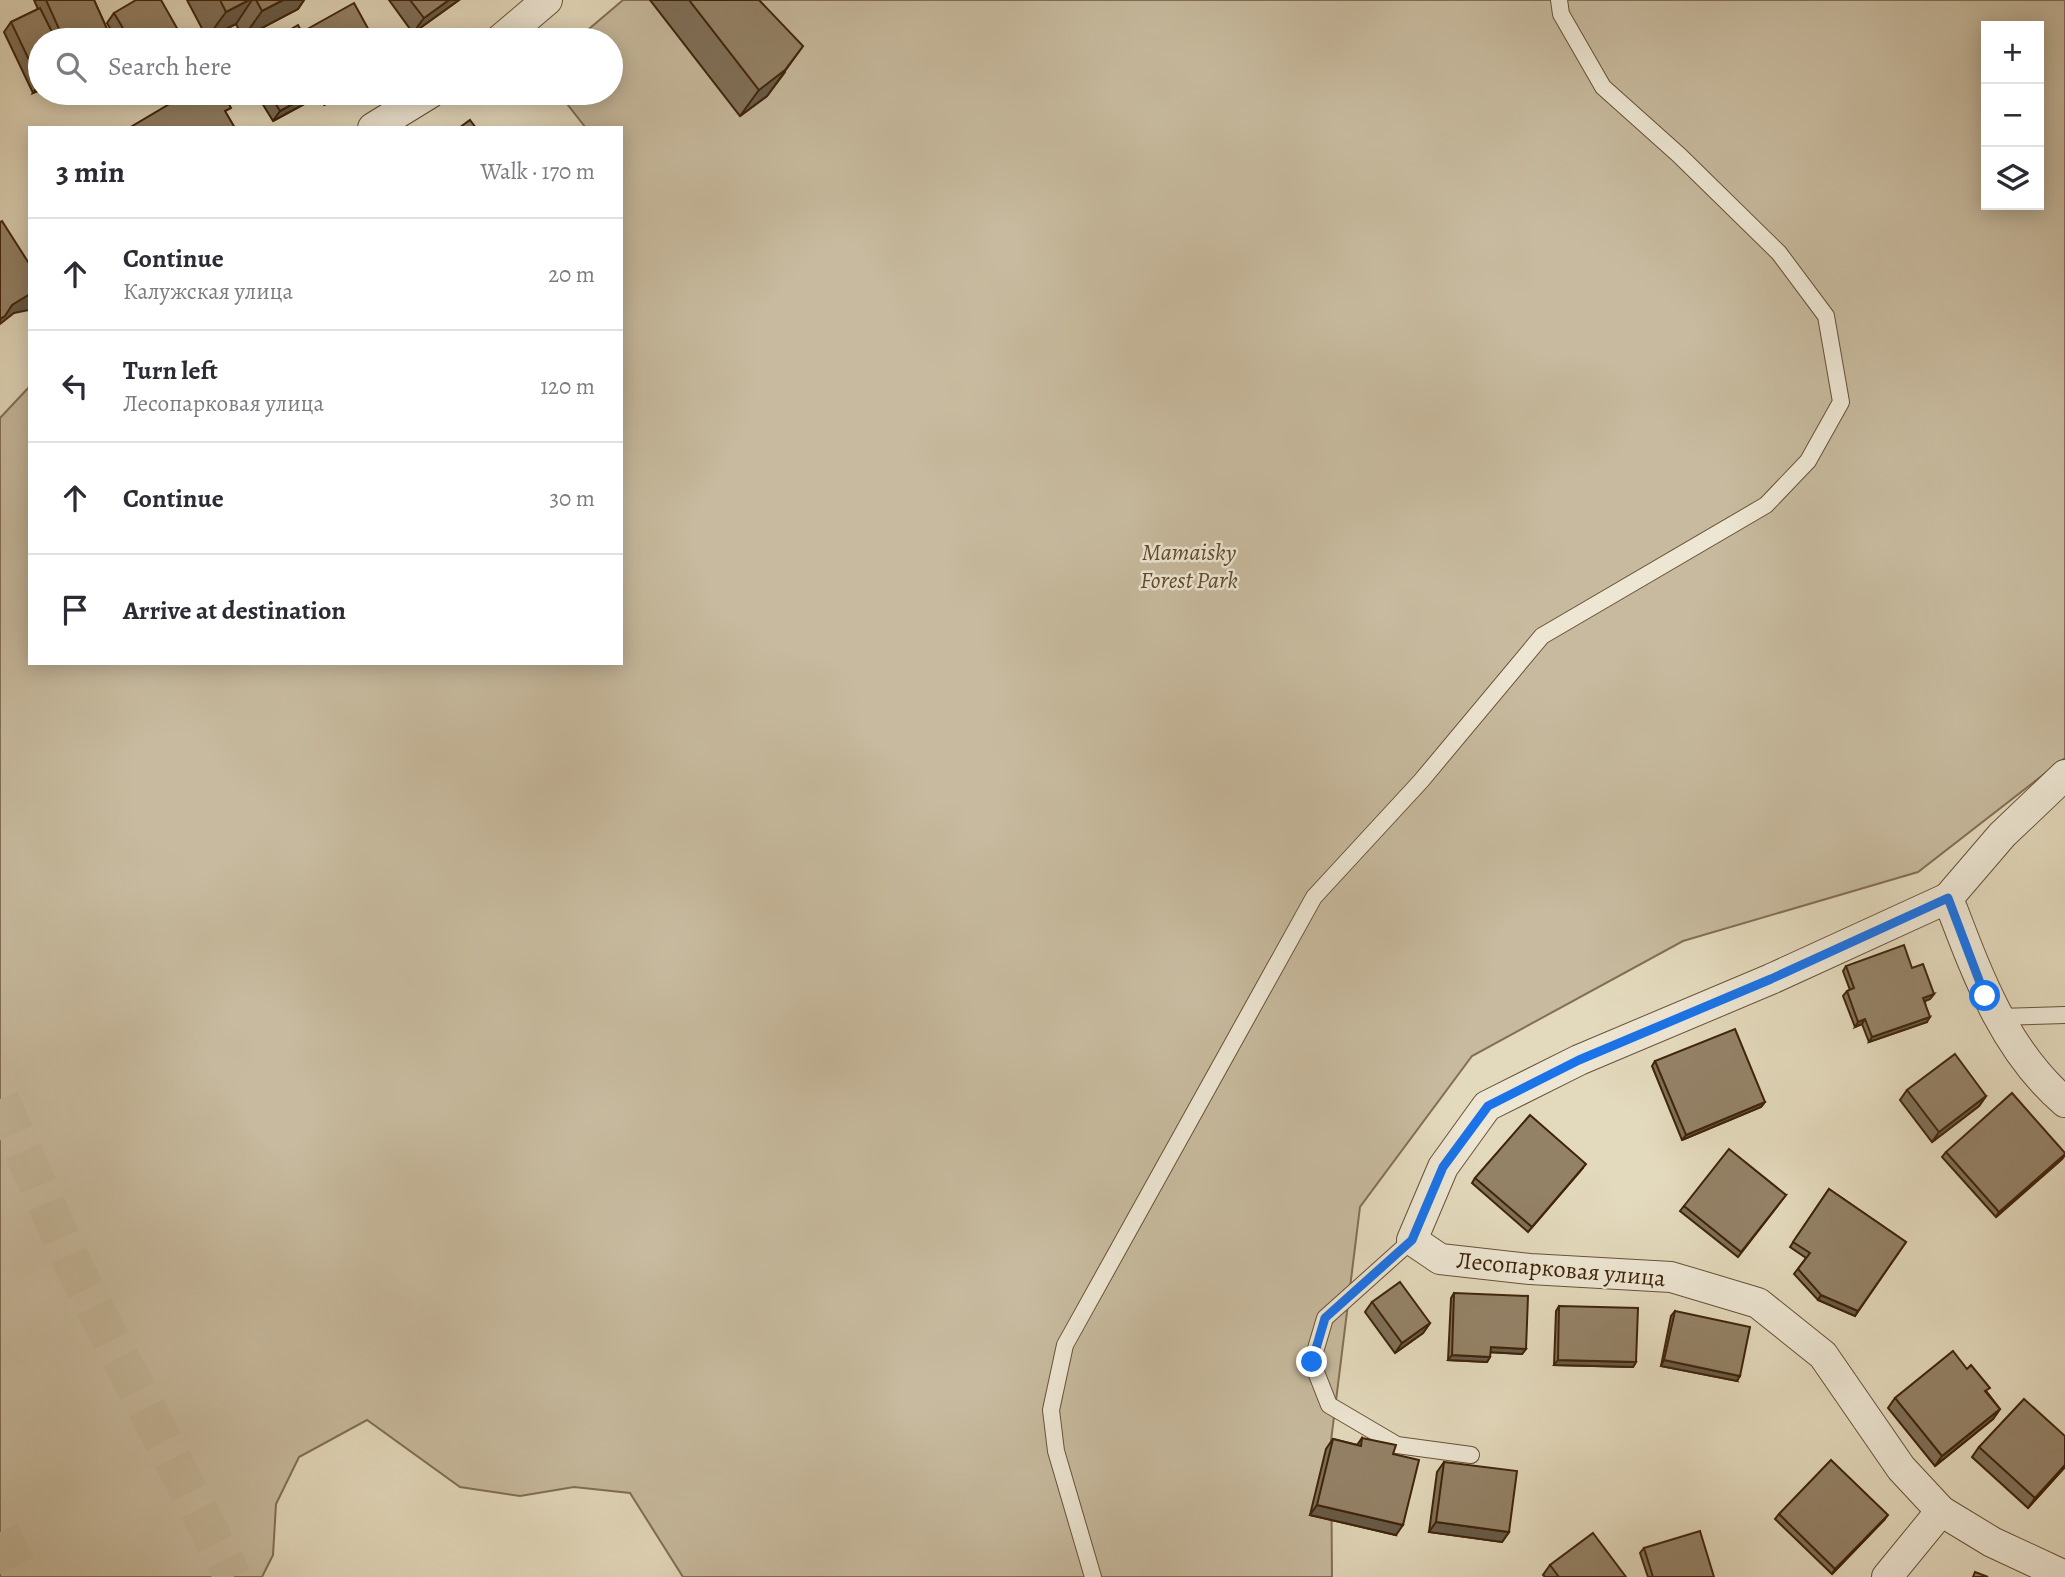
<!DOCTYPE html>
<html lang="en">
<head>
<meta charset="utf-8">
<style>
	:root { --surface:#fff; --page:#f7f7f7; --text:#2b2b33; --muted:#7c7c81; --line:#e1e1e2 }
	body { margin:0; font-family:Alegreya,serif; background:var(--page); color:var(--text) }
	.controls { position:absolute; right:21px; top:21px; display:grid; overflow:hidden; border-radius:0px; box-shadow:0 4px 18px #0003 }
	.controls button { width:63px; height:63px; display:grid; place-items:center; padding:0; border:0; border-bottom:2px solid var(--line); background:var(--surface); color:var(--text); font:35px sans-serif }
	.stop { position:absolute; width:21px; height:21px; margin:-16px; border:5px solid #1a73e8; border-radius:50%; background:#fff }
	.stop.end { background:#1a73e8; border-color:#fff; box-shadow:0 2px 7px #0008 }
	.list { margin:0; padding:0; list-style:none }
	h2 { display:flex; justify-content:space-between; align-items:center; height:91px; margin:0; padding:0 28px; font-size:30px }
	h2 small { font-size:23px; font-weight:400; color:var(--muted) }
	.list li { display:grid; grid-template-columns:46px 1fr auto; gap:21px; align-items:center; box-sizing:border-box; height:112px; padding:0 28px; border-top:2px solid var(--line) }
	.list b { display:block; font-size:26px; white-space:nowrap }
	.list p { margin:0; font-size:23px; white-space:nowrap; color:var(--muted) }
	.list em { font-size:23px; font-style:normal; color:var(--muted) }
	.icon { flex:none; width:38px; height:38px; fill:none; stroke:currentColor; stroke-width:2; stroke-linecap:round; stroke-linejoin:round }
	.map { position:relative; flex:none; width:2065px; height:1577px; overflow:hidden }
	.search { position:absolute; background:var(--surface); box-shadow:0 4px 18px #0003; left:28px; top:28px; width:595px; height:77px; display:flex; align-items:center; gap:18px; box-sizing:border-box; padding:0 24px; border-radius:38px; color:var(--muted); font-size:26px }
	.panel { position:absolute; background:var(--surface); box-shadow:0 4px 18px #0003; left:28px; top:126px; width:595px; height:539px; border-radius:0px }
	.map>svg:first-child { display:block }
</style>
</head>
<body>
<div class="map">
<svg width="2065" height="1577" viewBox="0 0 2065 1577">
	<rect width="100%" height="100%" fill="#e3d9bc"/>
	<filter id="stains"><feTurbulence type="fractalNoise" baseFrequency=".00286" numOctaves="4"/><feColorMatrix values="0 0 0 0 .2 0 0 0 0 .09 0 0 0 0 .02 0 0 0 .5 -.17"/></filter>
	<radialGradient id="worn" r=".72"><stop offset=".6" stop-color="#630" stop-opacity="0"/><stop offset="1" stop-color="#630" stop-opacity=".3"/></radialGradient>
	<!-- green -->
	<path fill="#c7ba9e" stroke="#836f54" stroke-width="2" fill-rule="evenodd" d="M623,0H2065V758L1918,872L1683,941L1472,1056L1360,1207L1331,1441L1332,1577H683L630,1493L574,1487L520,1496L460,1487L367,1420L299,1457L276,1504L273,1555L262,1577H0V418L30,386V663H621V128H586L560,95L611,93V40H576ZM1986,26H2039V205H1986Z"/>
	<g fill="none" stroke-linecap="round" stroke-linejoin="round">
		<!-- primary-tunnel -->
		<g stroke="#c2b598" stroke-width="38" stroke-dasharray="38 19" stroke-linecap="butt">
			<polyline points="0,1099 75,1269 233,1577"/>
			<polyline points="0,1532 22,1577"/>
		</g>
		<!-- lane casing -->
		<g stroke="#685136" stroke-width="18">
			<g id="lane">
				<polyline points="1997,1017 2065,1015"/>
				<polyline points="1412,1240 1325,1318 1312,1362 1329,1405 1397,1445 1471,1455"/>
				<polyline points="1093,1577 1056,1451 1051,1410 1065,1345 1314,897 1421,781 1542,636 1766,505 1808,461 1841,402 1826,316 1779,253 1679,155 1603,87 1561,14 1559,0"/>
			</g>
		</g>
		<!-- street casing -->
		<g stroke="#685136" stroke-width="32">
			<g id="street">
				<polyline points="500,40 547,0"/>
				<polyline points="373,128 430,93"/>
				<path d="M2065,775L2002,835L1948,898C1976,971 2003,1049 2065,1102"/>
				<polyline points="1948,898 1771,979 1579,1060 1487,1106 1443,1167 1412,1240 1440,1259 1530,1269 1671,1277 1758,1303 1823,1355 1901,1468 1941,1511 1992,1542 2065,1576"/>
				<polyline points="1887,1577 1941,1511"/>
			</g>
		</g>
		<!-- lane -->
		<use href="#lane" stroke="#ede6d3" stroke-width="16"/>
		<!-- street -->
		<use href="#street" stroke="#ede6d3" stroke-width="30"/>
	</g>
	<!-- wall -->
	<g fill="#7f7059" stroke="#3f240a" stroke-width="2">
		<polygon points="34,0 94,0 112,40 40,40 40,90 33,93 4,32 11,22 38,9"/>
		<polygon points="187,0 304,0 298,9 243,38 236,24 207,38"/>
		<polygon points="389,0 459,0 413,33"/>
		<polygon points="650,0 759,0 785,72 767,96 740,116"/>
		<polygon points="114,13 182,37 180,40 117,40 107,23"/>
		<polygon points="259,93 346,93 324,105 319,96 273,121 257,95"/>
		<polygon points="1846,966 1912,968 1934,994 1930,999 1925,1001 1927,1022 1869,1042 1862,1024 1855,1027 1843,996 1847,991 1850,990 1843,971"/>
		<polygon points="1655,1061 1765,1102 1761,1107 1682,1140 1652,1066"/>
		<polygon points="1907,1090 1986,1096 1979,1106 1932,1142 1900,1100"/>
		<polygon points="1946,1152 2065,1155 2062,1159 1996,1217 1942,1157"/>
		<polygon points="1582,1169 1528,1232 1472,1183 1475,1178"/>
		<polygon points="1829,1189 1906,1242 1855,1316 1818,1300 1794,1274 1806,1258 1790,1247"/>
		<polygon points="1786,1195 1738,1257 1680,1211 1684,1206"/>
		<polygon points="1454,1293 1526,1349 1522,1354 1490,1352 1490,1357 1487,1362 1448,1360 1451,1298"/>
		<polygon points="1372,1302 1430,1323 1423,1333 1395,1353 1365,1312"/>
		<polygon points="1559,1306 1636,1362 1633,1367 1554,1365 1556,1311"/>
		<polygon points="1675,1311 1737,1381 1661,1366 1671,1316"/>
		<polygon points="1987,1392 2000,1409 1993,1419 1935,1466 1888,1408 1895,1398"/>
		<polygon points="2065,1436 2065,1467 2028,1508 1972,1457 1979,1447"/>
		<polygon points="1362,1438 1396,1535 1310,1515 1326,1449 1333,1439 1357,1445"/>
		<polygon points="1444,1462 1509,1532 1502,1542 1429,1532 1437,1472"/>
		<polygon points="1779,1514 1884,1520 1832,1574 1775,1519"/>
		<polygon points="1644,1548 1714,1577 1648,1577 1640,1553"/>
		<polygon points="1550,1565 1626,1577 1545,1577 1543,1575"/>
	</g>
	<!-- shaded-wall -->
	<g fill="#685b48" stroke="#3f240a" stroke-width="2">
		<polygon points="249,0 252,0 236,24 207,38 226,12"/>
		<polygon points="283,0 304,0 298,9 243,38 262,11"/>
		<polygon points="449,0 459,0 413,33 424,18"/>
		<polygon points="803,46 767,96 740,116 759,90"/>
		<polygon points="40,83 40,90 33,93"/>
		<polygon points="313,93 321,93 319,96 273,121 280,111"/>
		<polygon points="335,93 346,93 324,105 331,95"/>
		<polygon points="28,294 30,294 29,310 14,313 0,324 0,319 12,305"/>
		<polygon points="1934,994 1930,999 1920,1003 1923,998"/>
		<polygon points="1930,1017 1927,1022 1869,1042 1872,1037"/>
		<polygon points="1865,1019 1862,1024 1855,1027 1858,1022"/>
		<polygon points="1986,1096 1979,1106 1932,1142 1939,1132"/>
		<polygon points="1765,1102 1761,1107 1682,1140 1686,1135"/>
		<polygon points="2065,1154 2062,1159 1996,1217 1999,1212"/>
		<polygon points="1821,1295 1858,1311 1855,1316 1818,1300"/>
		<polygon points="1430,1323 1423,1333 1395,1353 1402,1343"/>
		<polygon points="1491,1347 1526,1349 1522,1354 1487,1352"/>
		<polygon points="1452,1355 1490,1357 1487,1362 1448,1360"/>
		<polygon points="1558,1360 1636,1362 1633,1367 1554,1365"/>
		<polygon points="1664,1360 1740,1376 1737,1381 1661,1366"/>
		<polygon points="2000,1409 1993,1419 1935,1466 1942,1456"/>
		<polygon points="2065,1465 2065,1467 2028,1508 2035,1498"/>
		<polygon points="1317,1505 1403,1525 1396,1535 1310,1515"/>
		<polygon points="1888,1515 1884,1520 1832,1574 1835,1569"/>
		<polygon points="1436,1522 1509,1532 1502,1542 1429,1532"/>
	</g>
	<!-- building -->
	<g fill="#948267" stroke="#3f240a" stroke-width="2">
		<polygon points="46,0 94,0 112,40 64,40"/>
		<polygon points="136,0 161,0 182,37 176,40 130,40 114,13"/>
		<polygon points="220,0 249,0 226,12"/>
		<polygon points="256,0 283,0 262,11"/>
		<polygon points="410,0 449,0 424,18"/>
		<polygon points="689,0 759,0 803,46 785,70 759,90"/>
		<polygon points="354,3 371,34 363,38 364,40 272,40 298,25 302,32"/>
		<polygon points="40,8 56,40 40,40 40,83 11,22"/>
		<polygon points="188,93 223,93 231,108 225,111 235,128 129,128"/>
		<polygon points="269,93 313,93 280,111"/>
		<polygon points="470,120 476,128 459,128"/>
		<polygon points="2,221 30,265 30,294 12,305 5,316 0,319 0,222"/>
		<polygon points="1904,945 1912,968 1923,964 1934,994 1923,998 1930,1017 1872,1037 1865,1019 1858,1022 1847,991 1854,988 1846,966"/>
		<polygon points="1735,1029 1765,1102 1686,1135 1655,1061"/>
		<polygon points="1955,1054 1986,1096 1939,1132 1907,1090"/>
		<polygon points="2012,1093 2065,1153 2065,1154 1999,1212 1946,1152"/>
		<polygon points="1530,1115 1586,1164 1532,1227 1475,1178"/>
		<polygon points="1729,1149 1786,1195 1741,1252 1684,1206"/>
		<polygon points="1829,1189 1906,1242 1858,1311 1821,1295 1798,1269 1810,1253 1793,1242"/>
		<polygon points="1400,1282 1430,1323 1402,1343 1372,1302"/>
		<polygon points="1454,1293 1528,1296 1526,1349 1491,1347 1490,1357 1452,1355"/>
		<polygon points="1559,1306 1638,1308 1636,1362 1558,1360"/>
		<polygon points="1675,1311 1750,1327 1740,1376 1664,1360"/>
		<polygon points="1953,1351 1967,1369 1971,1365 1990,1388 1985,1391 2000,1409 1942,1456 1895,1398"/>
		<polygon points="2024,1399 2065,1436 2065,1465 2035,1498 1979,1447"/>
		<polygon points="1362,1438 1396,1445 1393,1454 1419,1460 1403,1525 1317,1505 1333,1439 1361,1446"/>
		<polygon points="1831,1460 1888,1515 1835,1569 1779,1514"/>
		<polygon points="1444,1462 1517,1471 1509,1532 1436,1522"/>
		<polygon points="1700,1531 1714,1577 1653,1577 1644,1548"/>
		<polygon points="1593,1533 1626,1577 1559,1577 1550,1565"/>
		<polygon points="1975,1572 1988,1577 1973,1577"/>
	</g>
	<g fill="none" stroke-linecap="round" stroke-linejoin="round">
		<!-- route -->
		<polyline stroke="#1a73e8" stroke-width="9" points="1312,1362 1325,1318 1412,1240 1443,1167 1488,1106 1579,1060 1771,979 1948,898 1985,996"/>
	</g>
	<g text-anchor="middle" stroke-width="5" stroke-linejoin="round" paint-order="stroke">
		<!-- park labels -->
		<g font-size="24" font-style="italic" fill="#614a2f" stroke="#ede6d3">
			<text x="1189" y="560">Mamaisky<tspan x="1189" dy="28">Forest Park</tspan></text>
		</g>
		<!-- street labels -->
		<g font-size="24" fill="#3f240a" stroke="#ede6d3">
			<text transform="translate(1561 1269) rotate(5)" y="8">Лесопарковая улица</text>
		</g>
	</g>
	<rect width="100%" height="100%" filter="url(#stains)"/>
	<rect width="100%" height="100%" fill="url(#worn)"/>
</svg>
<div class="controls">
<button>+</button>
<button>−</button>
<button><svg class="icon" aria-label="layers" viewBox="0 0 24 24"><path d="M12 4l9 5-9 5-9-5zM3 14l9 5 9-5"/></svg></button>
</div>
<div class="stop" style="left:1985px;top:996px"></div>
<div class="stop end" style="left:1312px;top:1362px"></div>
<div class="search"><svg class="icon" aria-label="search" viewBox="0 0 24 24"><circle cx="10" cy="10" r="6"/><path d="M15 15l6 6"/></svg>Search here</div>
<section class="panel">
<h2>3 min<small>Walk · 170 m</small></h2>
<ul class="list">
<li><svg class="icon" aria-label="ahead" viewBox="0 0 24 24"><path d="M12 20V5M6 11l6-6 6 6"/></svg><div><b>Continue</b><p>Калужская улица</p></div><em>20 m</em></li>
<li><svg class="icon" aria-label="left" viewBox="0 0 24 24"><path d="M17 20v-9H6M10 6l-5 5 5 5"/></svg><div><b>Turn left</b><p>Лесопарковая улица</p></div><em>120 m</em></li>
<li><svg class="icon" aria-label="ahead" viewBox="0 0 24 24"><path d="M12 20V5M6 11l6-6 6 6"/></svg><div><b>Continue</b></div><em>30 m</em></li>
<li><svg class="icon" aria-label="arrive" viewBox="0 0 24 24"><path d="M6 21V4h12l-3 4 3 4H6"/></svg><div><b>Arrive at destination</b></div></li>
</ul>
</section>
</div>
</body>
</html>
